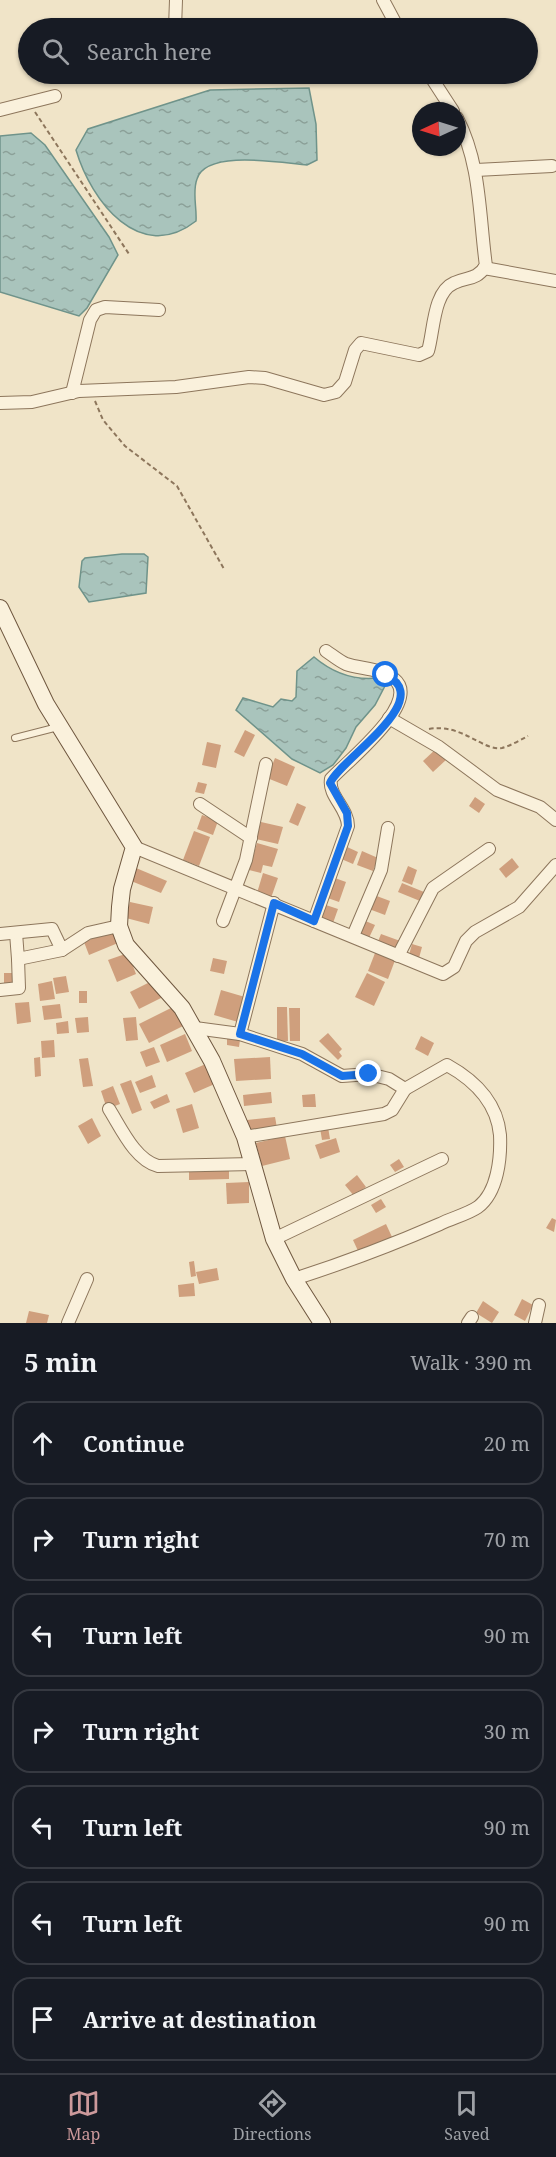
<!DOCTYPE html>
<html lang="en">
<head>
<meta charset="utf-8">
<style>
	:root { --surface:#171b24; --page:#20242c; --text:#f1f3f6; --muted:#9ea1a6; --line:#363941; --accent:#cc999b }
	body { margin:0; font-family:"Noto Serif",serif; background:var(--page); color:var(--text) }
	.compass { position:absolute; left:412px; top:102px; width:54px; height:54px; border-radius:50%; background:var(--surface); box-shadow:0 2px 4px #0004; rotate:266deg }
	.stop { position:absolute; width:18px; height:18px; margin:-14px; border:4px solid #1a73e8; border-radius:50%; background:#fff }
	.stop.end { background:#1a73e8; border-color:#fff; box-shadow:0 2px 6px #0008 }
	.list { margin:0; padding:0; list-style:none }
	h2 { display:flex; justify-content:space-between; align-items:center; height:78px; margin:0; padding:0 24px; font-size:26px }
	h2 small { font-size:20px; font-weight:400; color:var(--muted) }
	.list li { display:grid; grid-template-columns:39px 1fr auto; gap:18px; align-items:center; box-sizing:border-box; height:84px; margin:0 12px 12px; padding:0 12px; border:2px solid var(--line); border-radius:18px }
	.list b { display:block; font-size:22px; white-space:nowrap }
	.list em { font-size:20px; font-style:normal; color:var(--muted) }
	.icon { flex:none; width:33px; height:33px; fill:none; stroke:currentColor; stroke-width:2; stroke-linecap:round; stroke-linejoin:round }
	.map { position:relative; flex:none; width:556px; height:1323px; overflow:hidden }
	.search { position:absolute; background:var(--surface); box-shadow:0 2px 4px #0004; left:18px; right:18px; top:18px; height:66px; display:flex; align-items:center; gap:15px; box-sizing:border-box; padding:0 21px; border-radius:33px; color:var(--muted); font-size:22px }
	.sheet { height:750px; background:var(--surface) }
	nav { display:flex; justify-content:space-around; align-items:center; box-sizing:border-box; height:84px; border-top:2px solid var(--line); background:var(--surface); font-size:16px; color:var(--muted) }
	nav a { display:grid; justify-items:center; gap:3px }
	nav .on { color:var(--accent) }
	.map>svg:first-child { display:block }
</style>
</head>
<body>
<div class="map">
<svg width="556" height="1323" viewBox="0 0 556 1323">
	<defs>
		<pattern id="water-ripples" width="26" height="14" patternUnits="userSpaceOnUse" patternTransform="scale(1.5)"><rect width="26" height="14" fill="#a9c4bc"/><path d="M2 4q2-2 4 0t4 0M15 11q2-2 4 0t4 0" fill="none" stroke="#8ba098"/></pattern>
	</defs>
	<rect width="100%" height="100%" fill="#f0e4c8"/>
	<!-- water -->
	<g fill="url(#water-ripples)" stroke="#6f938a" stroke-width="1.5">
		<path d="M309,88L316,124L317,160L307,165C282,163 206,149 197,179C192,192 197,207 196,221C140,265 91,201 76,150L88,129L210,90Z"/>
		<polygon points="31,133 45,145 109,237 118,255 87,308 79,316 0,292 0,136"/>
		<polygon points="122,554 144,554 148,557 146,593 89,602 79,587 82,561 85,558"/>
		<path d="M314,657C334,674 357,682 384,677L387,682L375,705L356,727L346,748L333,765L320,773L292,759L236,710L243,698L273,707L281,699L292,701L296,697L297,671Z"/>
	</g>
	<!-- building -->
	<g fill="#cf9f7d">
		<polygon points="245,730 255,735 244,757 234,752"/>
		<polygon points="207,742 221,745 216,768 202,765"/>
		<polygon points="437,748 447,759 433,772 423,761"/>
		<polygon points="275,758 295,767 287,786 267,778"/>
		<polygon points="198,782 207,784 204,794 195,792"/>
		<polygon points="475,797 485,804 479,813 469,806"/>
		<polygon points="297,803 306,807 298,826 289,822"/>
		<polygon points="202,815 218,821 213,835 197,829"/>
		<polygon points="261,822 283,827 278,844 256,839"/>
		<polygon points="194,831 210,837 199,866 183,860"/>
		<polygon points="257,843 278,849 272,867 263,865 261,873 249,870"/>
		<polygon points="345,846 358,852 353,864 339,858"/>
		<polygon points="362,851 378,858 373,871 357,865"/>
		<polygon points="512,858 519,867 506,878 499,869"/>
		<polygon points="408,866 417,870 412,885 402,881"/>
		<polygon points="136,868 167,881 161,893 131,881"/>
		<polygon points="263,873 278,878 271,898 257,893"/>
		<polygon points="332,877 346,882 339,902 325,897"/>
		<polygon points="402,883 424,892 420,901 398,892"/>
		<polygon points="374,895 390,901 385,915 369,909"/>
		<polygon points="130,902 153,907 149,924 126,918"/>
		<polygon points="323,904 338,909 333,923 318,918"/>
		<polygon points="363,920 375,925 368,940 356,935"/>
		<polygon points="113,930 118,943 89,955 84,942"/>
		<polygon points="381,934 403,942 400,952 377,944"/>
		<polygon points="412,944 422,947 419,958 409,955"/>
		<polygon points="377,948 397,955 388,979 368,971"/>
		<polygon points="128,953 136,974 117,982 108,960"/>
		<polygon points="213,958 227,961 224,974 210,971"/>
		<polygon points="4,973 13,973 14,983 4,983"/>
		<polygon points="367,973 385,982 374,1006 355,997"/>
		<polygon points="66,976 69,992 56,994 53,978"/>
		<polygon points="154,980 163,997 139,1009 130,992"/>
		<polygon points="52,981 55,999 40,1001 38,984"/>
		<polygon points="221,990 245,997 238,1022 214,1015"/>
		<rect x="79" y="991" width="8" height="12"/>
		<polygon points="29,1002 31,1022 17,1024 15,1003"/>
		<polygon points="60,1004 62,1018 44,1020 42,1006"/>
		<polygon points="175,1006 185,1025 149,1043 139,1024"/>
		<polygon points="277,1007 287,1007 288,1041 277,1041"/>
		<polygon points="289,1008 300,1008 300,1041 290,1041"/>
		<polygon points="88,1017 89,1032 77,1033 75,1018"/>
		<polygon points="136,1017 138,1040 126,1041 123,1018"/>
		<polygon points="68,1021 69,1033 57,1034 56,1023"/>
		<polygon points="328,1033 342,1049 339,1052 342,1056 338,1060 319,1041"/>
		<polygon points="185,1034 192,1051 167,1062 160,1045"/>
		<polygon points="421,1036 434,1043 428,1056 415,1049"/>
		<polygon points="227,1038 240,1040 239,1047 227,1045"/>
		<polygon points="54,1040 55,1057 42,1058 41,1041"/>
		<polygon points="154,1047 160,1062 146,1067 140,1052"/>
		<polygon points="40,1057 41,1076 35,1077 34,1058"/>
		<polygon points="270,1057 271,1079 236,1081 234,1059"/>
		<polygon points="88,1058 93,1086 83,1087 79,1059"/>
		<polygon points="208,1063 217,1083 194,1093 185,1073"/>
		<polygon points="152,1075 156,1087 140,1093 135,1082"/>
		<polygon points="131,1080 142,1110 132,1114 120,1084"/>
		<polygon points="113,1086 120,1104 107,1109 101,1091"/>
		<polygon points="271,1092 272,1103 244,1106 243,1095"/>
		<polygon points="167,1094 170,1102 154,1109 150,1102"/>
		<polygon points="315,1094 316,1107 303,1107 302,1095"/>
		<polygon points="192,1104 199,1128 183,1133 176,1109"/>
		<polygon points="275,1117 277,1128 248,1131 247,1120"/>
		<polygon points="92,1118 101,1136 88,1144 78,1126"/>
		<polygon points="328,1127 330,1139 322,1140 320,1128"/>
		<polygon points="285,1136 290,1159 262,1166 256,1143"/>
		<polygon points="336,1138 340,1152 320,1159 315,1145"/>
		<polygon points="399,1159 404,1167 395,1172 390,1165"/>
		<polygon points="189,1168 229,1168 229,1179 189,1180"/>
		<polygon points="357,1175 366,1187 354,1196 345,1185"/>
		<polygon points="249,1182 249,1203 227,1204 226,1183"/>
		<polygon points="381,1199 386,1207 376,1213 371,1205"/>
		<polygon points="552,1218 556,1220 554,1232 546,1228"/>
		<polygon points="386,1224 392,1237 359,1253 353,1240"/>
		<polygon points="194,1261 196,1276 191,1277 189,1262"/>
		<polygon points="217,1268 219,1280 199,1284 196,1272"/>
		<polygon points="194,1283 195,1296 179,1297 178,1285"/>
		<polygon points="522,1299 533,1305 525,1321 514,1315"/>
		<polygon points="483,1301 499,1312 492,1323 476,1313"/>
		<polygon points="29,1311 49,1315 47,1323 26,1323"/>
	</g>
	<g fill="none" stroke-linecap="round" stroke-linejoin="round">
		<!-- lane casing -->
		<g stroke="#8d765c" stroke-width="8">
			<polyline id="lane" points="15,738 58,727"/>
		</g>
		<!-- street casing -->
		<g stroke="#8d765c" stroke-width="14">
			<g id="street">
				<polyline points="383,0 398,28"/>
				<polyline points="175,28 176,0"/>
				<polyline points="429,74 453,111"/>
				<polyline points="0,110 55,96"/>
				<polyline points="476,170 552,166"/>
				<polyline points="484,268 556,281"/>
				<polyline points="72,393 90,320 96,310 105,307 159,310"/>
				<path d="M0,403L32,402L79,391L176,387L249,377L265,378L324,395L336,392L345,382L355,350L361,343L419,355L428,351C434,331 433,292 454,283C469,276 475,281 486,266C479,215 481,164 457,118"/>
				<polyline points="389,718 439,747 497,790 540,807 556,820"/>
				<polyline points="200,804 251,838"/>
				<polyline points="134,847 443,974 454,967 466,941 475,932 519,907 556,865"/>
				<polyline points="223,921 246,860 266,764"/>
				<path d="M314,921L348,826C348,808 328,796 331,779C346,762 423,702 394,679C380,668 361,669 346,664C339,661 332,655 326,651"/>
				<polyline points="16,933 18,959 62,950"/>
				<polyline points="0,934 52,929 62,950 88,933 119,926"/>
				<polyline points="353,936 381,870 388,828"/>
				<polyline points="398,956 433,888 489,849"/>
				<polyline points="0,990 19,988 18,959"/>
				<polyline points="195,1028 240,1034 302,1054 342,1076 369,1074 389,1079 405,1089 392,1110 384,1114 245,1137"/>
				<polyline points="240,1034 274,903"/>
				<path d="M109,1109C121,1128 135,1160 158,1166L253,1164"/>
				<polyline points="274,1239 442,1159"/>
				<path d="M294,1279C344,1263 392,1245 440,1224C452,1218 468,1214 478,1207C498,1192 501,1157 500,1135C497,1102 474,1080 447,1065L405,1089"/>
				<polyline points="68,1323 87,1279"/>
				<polyline points="468,1323 472,1317"/>
				<polyline points="535,1323 539,1305"/>
			</g>
		</g>
		<!-- secondary casing -->
		<g stroke="#6f573f" stroke-width="18">
			<polyline id="secondary" points="0,608 46,704 134,847 122,889 120,907 119,926 126,945 182,1008 212,1061 245,1137 274,1239 294,1279 322,1323"/>
		</g>
		<!-- path -->
		<g stroke="#8d765c" stroke-width="2" stroke-dasharray="4.5 3" stroke-linecap="butt">
			<polyline points="35,112 129,254"/>
			<polyline points="95,401 103,420 125,446 177,486 224,569"/>
			<path d="M429,729C462,723 482,751 502,748C510,746 520,740 528,736"/>
		</g>
		<!-- lane -->
		<use href="#lane" stroke="#faf1dc" stroke-width="6"/>
		<!-- street -->
		<use href="#street" stroke="#faf1dc" stroke-width="12"/>
		<!-- secondary -->
		<use href="#secondary" stroke="#faf1dc" stroke-width="16"/>
	</g>
	<g fill="none" stroke-linecap="round" stroke-linejoin="round">
		<!-- route -->
		<path stroke="#1a73e8" stroke-width="8" d="M369,1074L342,1076L302,1054L240,1034L274,903L314,921L348,826L347,813L330,783C340,759 437,700 386,675"/>
	</g>
</svg>
<svg class="compass" viewBox="-18 -18 36 36"><path d="M0-13l5 13h-10z" fill="#e53935"/><path d="M0 13l5-13h-10z" fill="#9ea1a6"/></svg>
<div class="stop" style="left:386px;top:675px"></div>
<div class="stop end" style="left:369px;top:1074px"></div>
<div class="search"><svg class="icon" aria-label="search" viewBox="0 0 24 24"><circle cx="10" cy="10" r="6"/><path d="M15 15l6 6"/></svg>Search here</div>
</div>
<section class="sheet">
<h2>5 min<small>Walk · 390 m</small></h2>
<ul class="list">
<li><svg class="icon" aria-label="ahead" viewBox="0 0 24 24"><path d="M12 20V5M6 11l6-6 6 6"/></svg><div><b>Continue</b></div><em>20 m</em></li>
<li><svg class="icon" aria-label="right" viewBox="0 0 24 24"><path d="M7 20v-9h11M14 6l5 5-5 5"/></svg><div><b>Turn right</b></div><em>70 m</em></li>
<li><svg class="icon" aria-label="left" viewBox="0 0 24 24"><path d="M17 20v-9H6M10 6l-5 5 5 5"/></svg><div><b>Turn left</b></div><em>90 m</em></li>
<li><svg class="icon" aria-label="right" viewBox="0 0 24 24"><path d="M7 20v-9h11M14 6l5 5-5 5"/></svg><div><b>Turn right</b></div><em>30 m</em></li>
<li><svg class="icon" aria-label="left" viewBox="0 0 24 24"><path d="M17 20v-9H6M10 6l-5 5 5 5"/></svg><div><b>Turn left</b></div><em>90 m</em></li>
<li><svg class="icon" aria-label="left" viewBox="0 0 24 24"><path d="M17 20v-9H6M10 6l-5 5 5 5"/></svg><div><b>Turn left</b></div><em>90 m</em></li>
<li><svg class="icon" aria-label="arrive" viewBox="0 0 24 24"><path d="M6 21V4h12l-3 4 3 4H6"/></svg><div><b>Arrive at destination</b></div></li>
</ul>
</section>
<nav>
<a class="on"><svg class="icon" aria-label="map" viewBox="0 0 24 24"><path d="M3 6l6-2 6 2 6-2v14l-6 2-6-2-6 2zM9 4v14M15 6v14"/></svg>Map</a>
<a><svg class="icon" aria-label="directions" viewBox="0 0 24 24"><path d="M12 3l9 9-9 9-9-9zM9 14v-3h6M13 9l2 2-2 2"/></svg>Directions</a>
<a><svg class="icon" aria-label="saved" viewBox="0 0 24 24"><path d="M7 4h10v16l-5-4-5 4z"/></svg>Saved</a>
</nav>
</body>
</html>
